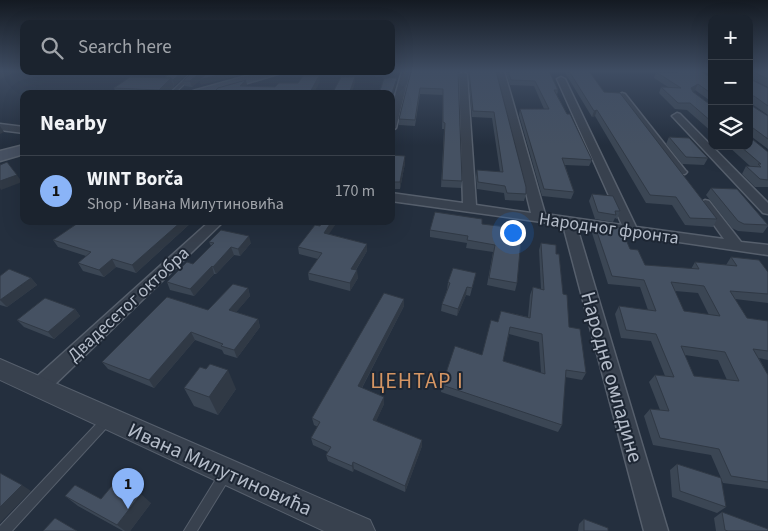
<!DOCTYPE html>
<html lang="en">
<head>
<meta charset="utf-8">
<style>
	:root { --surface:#1b232e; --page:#282f3a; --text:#f1f3f6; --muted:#a0a4aa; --line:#39404a; --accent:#8ab4f8 }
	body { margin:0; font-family:"Source Sans 3",sans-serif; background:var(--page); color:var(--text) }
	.controls { position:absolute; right:15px; top:15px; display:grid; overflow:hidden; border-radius:10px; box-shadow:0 5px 20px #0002 }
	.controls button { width:45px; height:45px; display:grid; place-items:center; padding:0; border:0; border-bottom:1px solid var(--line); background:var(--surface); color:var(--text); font:25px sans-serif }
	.you { position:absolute; left:512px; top:232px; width:18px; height:18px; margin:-12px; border:4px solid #fff; border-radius:50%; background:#1a73e8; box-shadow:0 0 0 8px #1a73e833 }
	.badge { display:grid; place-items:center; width:32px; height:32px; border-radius:50%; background:var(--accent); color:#111; font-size:16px; font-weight:700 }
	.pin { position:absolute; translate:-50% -41px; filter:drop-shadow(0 1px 2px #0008) }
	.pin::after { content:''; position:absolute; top:26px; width:18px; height:15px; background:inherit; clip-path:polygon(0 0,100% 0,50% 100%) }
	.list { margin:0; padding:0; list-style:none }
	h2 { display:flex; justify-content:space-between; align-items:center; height:65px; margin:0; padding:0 20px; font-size:21px }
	h2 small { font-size:16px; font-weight:400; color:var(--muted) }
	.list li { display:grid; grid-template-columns:32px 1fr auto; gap:15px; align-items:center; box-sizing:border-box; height:70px; padding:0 20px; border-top:1px solid var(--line) }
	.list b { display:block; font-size:19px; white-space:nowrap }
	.list p { margin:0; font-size:16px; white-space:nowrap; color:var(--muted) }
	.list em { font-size:16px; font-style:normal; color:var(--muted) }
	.icon { flex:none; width:28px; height:28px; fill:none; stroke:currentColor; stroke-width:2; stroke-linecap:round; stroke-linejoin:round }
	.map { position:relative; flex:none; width:768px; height:531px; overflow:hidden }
	.search { position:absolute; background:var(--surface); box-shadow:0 5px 20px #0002; left:20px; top:20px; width:375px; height:55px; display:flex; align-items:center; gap:12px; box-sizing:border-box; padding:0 18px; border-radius:10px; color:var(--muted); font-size:19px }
	.panel { position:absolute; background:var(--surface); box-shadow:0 5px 20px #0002; left:20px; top:90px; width:375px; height:135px; border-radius:10px }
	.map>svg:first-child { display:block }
</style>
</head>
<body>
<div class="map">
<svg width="768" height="531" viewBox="0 0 768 531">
	<rect width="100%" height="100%" fill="#242f3e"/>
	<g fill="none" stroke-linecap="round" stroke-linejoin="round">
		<!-- service casing -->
		<g stroke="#565f6c" stroke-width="2">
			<g id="service">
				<polygon points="193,71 198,71 174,94 169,94"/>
				<polygon points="106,416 110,418 111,421 110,424 12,531 0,531 0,526 102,418"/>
				<polygon points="225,469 229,471 231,475 229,479 197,531 184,531 221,471"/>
			</g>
		</g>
		<!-- minor casing -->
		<g stroke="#565f6c" stroke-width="3">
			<g id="minor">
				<polygon points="402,71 410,71 396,128 391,131 391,110"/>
				<polygon points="496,71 504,71 545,214 622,225 557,79 561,77 565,79 636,227 724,239 699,204 705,200 709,201 741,242 768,245 768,255 577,227 668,531 644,531 563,225 391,201 391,193 463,203 459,74 463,72 467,74 476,205 531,213"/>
				<polygon points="622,93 625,94 685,170 687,172 685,174 677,174 618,96"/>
				<polygon points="677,113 680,114 768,203 768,214 763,213 674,118 672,116"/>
				<polygon points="0,124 24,127 24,133 0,130"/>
				<polygon points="210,221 224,221 46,393 39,396 32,393 29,387 32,381"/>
			</g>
		</g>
		<!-- tertiary casing -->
		<g stroke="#565f6c" stroke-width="2">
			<polygon id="tertiary" points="0,359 370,520 375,531 324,531 0,380"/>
		</g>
		<!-- secondary casing -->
		<g stroke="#565f6c" stroke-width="3">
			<g id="secondary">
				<polygon points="264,71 282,71 281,73 211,94 191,94 193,91"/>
				<polygon points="24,145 24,154 0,161 0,151"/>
			</g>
		</g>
		<!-- service -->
		<use href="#service" fill="#38414e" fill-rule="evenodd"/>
		<!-- minor -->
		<use href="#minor" fill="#38414e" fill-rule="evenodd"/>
		<!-- tertiary -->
		<use href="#tertiary" fill="#38414e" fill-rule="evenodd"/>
		<!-- secondary -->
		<use href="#secondary" fill="#465061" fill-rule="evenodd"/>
	</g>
	<!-- wall -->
	<g fill="#3b4654" fill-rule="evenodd">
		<polygon points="193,71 205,71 206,74 201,85 200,80 192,87 185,86 183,81"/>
		<polygon points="411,71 462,71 458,73 462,181 461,188 441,187 444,129 442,129 443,95 420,94 415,126 399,125 399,119"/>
		<polygon points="463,71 496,71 526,194 524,201 505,200 504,193 477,189 476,177 477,170 500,172 492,118 472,117 468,72"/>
		<polygon points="505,71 549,71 558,90 557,95 592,160 589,166 565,165 574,192 571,199 542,196 519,115 520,109 544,109 534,86 510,85"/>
		<polygon points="564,71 589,71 604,92 717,219 713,227 685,225 672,205 646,203 595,116 592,117"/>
		<polygon points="668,71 700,71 712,78 712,102 695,90 693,92 712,106 712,132 687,110 675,109 659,93 661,87 668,87 654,78 656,72 670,72"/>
		<polygon points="703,71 712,71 712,76"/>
		<polygon points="749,71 768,71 768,87 751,79 752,80 768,88 768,115 752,104 752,106 768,116 768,149 752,137 752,139 768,152 768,187 755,187 742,174 746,166 750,166 728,146 749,146"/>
		<polygon points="188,73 174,86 174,87 167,94 116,94 114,88"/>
		<polygon points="669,137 708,158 704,165 682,164 666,144"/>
		<polygon points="391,155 405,163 400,189 391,189"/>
		<polygon points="711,188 768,225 768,226 763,233 738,231 732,228 706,195"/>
		<polygon points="592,194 620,211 617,219 615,218 613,222 595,219 589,201"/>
		<polygon points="193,221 136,273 116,267 104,277 83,271 78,263 86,256 58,247 53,240"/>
		<polygon points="482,224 507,238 517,283 515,291 487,285 493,252 466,248 467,243 430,237 430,230"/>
		<path d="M595,226L630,249L645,265L691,269L695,262L726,265L731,257L768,272V303L735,299L747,318L768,321V360L759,358L768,375V489L723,483L721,479L726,507L717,513L672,497L670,470L677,464L721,478L711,455L653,445L644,416L650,409L660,410L649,382L655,375L665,376L651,341L621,338L615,314L619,306L648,310L640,287L608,284L592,233ZM675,291L698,293L709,315L684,311ZM685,355L718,360L727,380L694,376Z"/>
		<polygon points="329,234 367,244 367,251 356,270 358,278 350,291 309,280 308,273 318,259 299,254 298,247"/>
		<polygon points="209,242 251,243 240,256 234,255 216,274 214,274 194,296 170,290 167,282 193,264 211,246"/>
		<path d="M541,243L556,254L569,327L586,373L582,380L565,377L562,425L558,432L441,392L442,385L482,355L498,322L501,311L528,317L530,295L533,287L541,289L539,250ZM509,334L539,342L541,373L503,361Z"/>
		<polygon points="476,273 470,296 466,295 457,316 441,311 442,304 447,290 448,282"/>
		<polygon points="0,276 31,278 37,285 7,307 0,305"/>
		<polygon points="248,288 250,296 236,312 258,319 260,327 237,358 224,354 222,350 195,340 154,388 108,369 102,362 208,310"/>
		<polygon points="404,299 404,306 362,388 384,404 376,421 422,446 405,492 354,469 353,472 328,461 326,455 328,452 313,445 311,438 318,427 314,425 312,418"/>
		<polygon points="75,309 80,316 54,339 24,327 17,320"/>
		<polygon points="184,388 236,389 218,415 194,406"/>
		<polygon points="65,496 101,499 151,503 130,531 123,531 78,506"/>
		<polygon points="722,512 768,531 716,531 714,518"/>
		<polygon points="584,519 608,531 578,531 579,524"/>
	</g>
	<!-- shaded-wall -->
	<g fill="#303945">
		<polygon points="3,71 18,71 0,79 0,72"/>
		<polygon points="183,71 187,71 188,73 174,86 173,80"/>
		<polygon points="202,71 205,71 206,74 233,71 256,71 201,85 200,80 192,87 190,81"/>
		<polygon points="319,76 320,82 313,94 309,94"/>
		<polygon points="355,77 355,83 351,94 349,94"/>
		<polygon points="171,78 174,87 167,94 160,94 159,90"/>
		<polygon points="397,78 396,84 391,102 391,96"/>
		<polygon points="246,80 247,85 241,92 240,86"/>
		<polygon points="698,84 695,90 688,95 691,88"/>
		<polygon points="597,110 595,116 592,117 594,111"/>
		<polygon points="0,126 4,132 0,134"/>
		<polygon points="405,156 405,163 400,189 400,182"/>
		<polygon points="17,175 22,182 1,190 0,188 0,181"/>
		<polygon points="182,221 193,221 136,273 132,265"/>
		<polygon points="332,221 338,221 325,240 324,233"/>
		<polygon points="249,236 251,243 240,256 238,249"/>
		<polygon points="367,244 367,251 352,276 351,269"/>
		<polygon points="231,247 234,255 216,274 213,267"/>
		<polygon points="112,259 116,267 104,277 99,270"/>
		<polygon points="212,266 214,274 194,296 190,289"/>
		<polygon points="357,270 358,278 350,291 350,283"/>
		<polygon points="31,278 37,285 7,307 0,300"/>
		<polygon points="467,287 466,295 457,316 458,309"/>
		<polygon points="248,288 250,296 232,317 229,310"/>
		<polygon points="404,299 404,306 359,393 358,386"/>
		<polygon points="75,309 80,316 54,339 48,332"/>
		<polygon points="258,319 260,327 237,358 234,350"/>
		<polygon points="191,332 195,340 154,388 149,380"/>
		<polygon points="228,370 236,389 218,415 209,397"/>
		<polygon points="384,397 384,404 374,426 373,420"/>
		<polygon points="422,440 422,446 405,492 405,486"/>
		<polygon points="353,462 354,469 353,472 352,466"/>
		<polygon points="22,485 31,491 0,523 0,507"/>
		<polygon points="141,494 151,503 130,531 125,531 117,525"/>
	</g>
	<!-- building -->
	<g fill="#455162" stroke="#303945" fill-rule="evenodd">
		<polygon points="173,71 183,71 173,80 172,80 171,78 164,78"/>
		<polygon points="193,71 202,71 190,81 183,81"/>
		<polygon points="210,71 233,71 199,80"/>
		<polygon points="411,71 458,71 462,181 442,180 445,123 443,122 443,89 420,88 415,120 399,119"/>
		<polygon points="469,71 496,71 526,187 526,194 507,193 505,186 478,182 477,170 503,172 494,112 473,111"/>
		<polygon points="508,71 549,71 558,90 554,90 567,114 570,114 592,160 562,158 574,192 544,189 520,109 549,109 535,81 511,80"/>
		<polygon points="569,71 589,71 604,92 620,93 717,219 690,218 676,197 650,195 597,110 594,111"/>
		<polygon points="677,71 700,71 712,78 712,94 698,84 691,88 693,92 712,106 712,122 690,103 678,103 661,87 681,88 656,72 678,72"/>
		<polygon points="749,71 768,71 768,79 751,71 752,80 768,88 768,106 754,96 751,96 752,106 768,116 768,139 753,128 752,139 768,152 768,180 760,179 746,166 761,167 758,164 761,164 740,146 749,146"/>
		<polygon points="303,76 319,76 309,94 212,94 218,88 246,80 240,86 275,87 279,83 298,83"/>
		<polygon points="130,77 171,78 159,90 114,88"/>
		<polygon points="341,77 355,77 349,94 332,94"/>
		<polygon points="384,78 397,78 391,96 391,94 379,94"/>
		<polygon points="669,137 689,138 708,158 686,157"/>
		<polygon points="391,155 405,156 400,182 391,182"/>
		<polygon points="7,162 17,175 0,181 0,165"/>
		<polygon points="711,188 737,189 768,225 744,224 738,221"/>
		<polygon points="592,194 613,196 620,211 615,211 616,215 598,212"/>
		<polygon points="435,212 482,219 482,224 507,227 507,238 521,240 517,283 489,278 495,245 467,240 468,236 430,230"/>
		<polygon points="81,221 182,221 132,265 112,259 99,270 78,263 91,252 53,240"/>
		<polygon points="322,221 332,221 324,233 367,244 351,269 357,270 350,283 308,273 322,253 298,247 315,225 320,226"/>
		<path d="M595,226L621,228L630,249L638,250L645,265L699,269L695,262L737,266L731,257L759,260L768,272V294L730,291L747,318L768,321V351L753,349L768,375V482L731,476L719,449L660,438L650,409L669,411L655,375L674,377L656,334L626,330L619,306L656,311L644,280L612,276ZM671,282L704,286L720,316L684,311ZM681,346L725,352L739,381L694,376Z"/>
		<polygon points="221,230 249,236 238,249 231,247 213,267 212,266 190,289 167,282 187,262 193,264 214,243 209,242"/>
		<path d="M541,243L556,245V254H559L563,294L567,295L569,327L580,329L586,373L566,370L562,425L442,385L455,346L482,355L491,320L498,322L501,311L530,318L533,287L544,290ZM510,327L542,334L545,374L503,361Z"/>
		<polygon points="453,268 476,273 472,288 467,287 458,309 442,304 450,283 448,282"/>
		<polygon points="9,269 31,278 0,300 0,276"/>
		<polygon points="233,284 248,288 229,310 258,319 234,350 221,346 223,344 191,332 149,380 102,362 167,297 208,310"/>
		<polygon points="384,293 404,299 358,386 384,397 373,420 422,440 405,486 353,462 352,466 326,455 331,447 311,438 320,422 312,418"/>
		<polygon points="45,298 75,309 48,332 17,320"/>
		<polygon points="210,364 228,370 209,397 184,388 200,367 206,369"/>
		<polygon points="677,464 721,478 726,507 680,491"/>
		<polygon points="0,473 22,485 0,507"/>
		<polygon points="116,481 141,494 117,525 65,496 75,485 101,499"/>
		<polygon points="722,512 768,529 768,531 728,531 725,530"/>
		<polygon points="55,518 77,531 43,531"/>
		<polygon points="584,519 608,528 608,531 584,531"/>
	</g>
	<!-- sky -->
	<linearGradient id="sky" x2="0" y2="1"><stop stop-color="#141a22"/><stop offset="0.49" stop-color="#3f4d63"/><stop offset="1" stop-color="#3f4d63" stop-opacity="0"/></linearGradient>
	<rect width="768" height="145" fill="url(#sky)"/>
	<g text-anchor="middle" stroke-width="4" stroke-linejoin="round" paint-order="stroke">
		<!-- street labels -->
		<g font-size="18" fill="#b4bcc9" stroke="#1d2633">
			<text transform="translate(609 228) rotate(8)" y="6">Народног фронта</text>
			<text transform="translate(128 304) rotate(-43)" y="6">Двадесетог октобра</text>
		</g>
		<!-- near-street labels -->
		<g font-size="21" fill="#b4bcc9" stroke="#1d2633">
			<text transform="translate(612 377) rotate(74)" y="7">Народне омладине</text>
			<text transform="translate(220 469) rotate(24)" y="7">Ивана Милутиновића</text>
		</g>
		<!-- near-neighbourhood labels -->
		<g font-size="22" letter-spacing="1" fill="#d59563" stroke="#1d2633">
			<text x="417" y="388">ЦЕНТАР I</text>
		</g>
	</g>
</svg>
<div class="controls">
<button>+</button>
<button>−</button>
<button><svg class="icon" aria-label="layers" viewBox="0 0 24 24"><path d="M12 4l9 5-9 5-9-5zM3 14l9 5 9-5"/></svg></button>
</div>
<div class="you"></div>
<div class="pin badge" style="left:128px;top:509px">1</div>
<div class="search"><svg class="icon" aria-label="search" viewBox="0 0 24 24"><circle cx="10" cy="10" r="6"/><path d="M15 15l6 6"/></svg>Search here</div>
<section class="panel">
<h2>Nearby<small></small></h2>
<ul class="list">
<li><span class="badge">1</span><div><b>WINT Borča</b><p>Shop · Ивана Милутиновића</p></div><em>170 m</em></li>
</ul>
</section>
</div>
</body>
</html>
